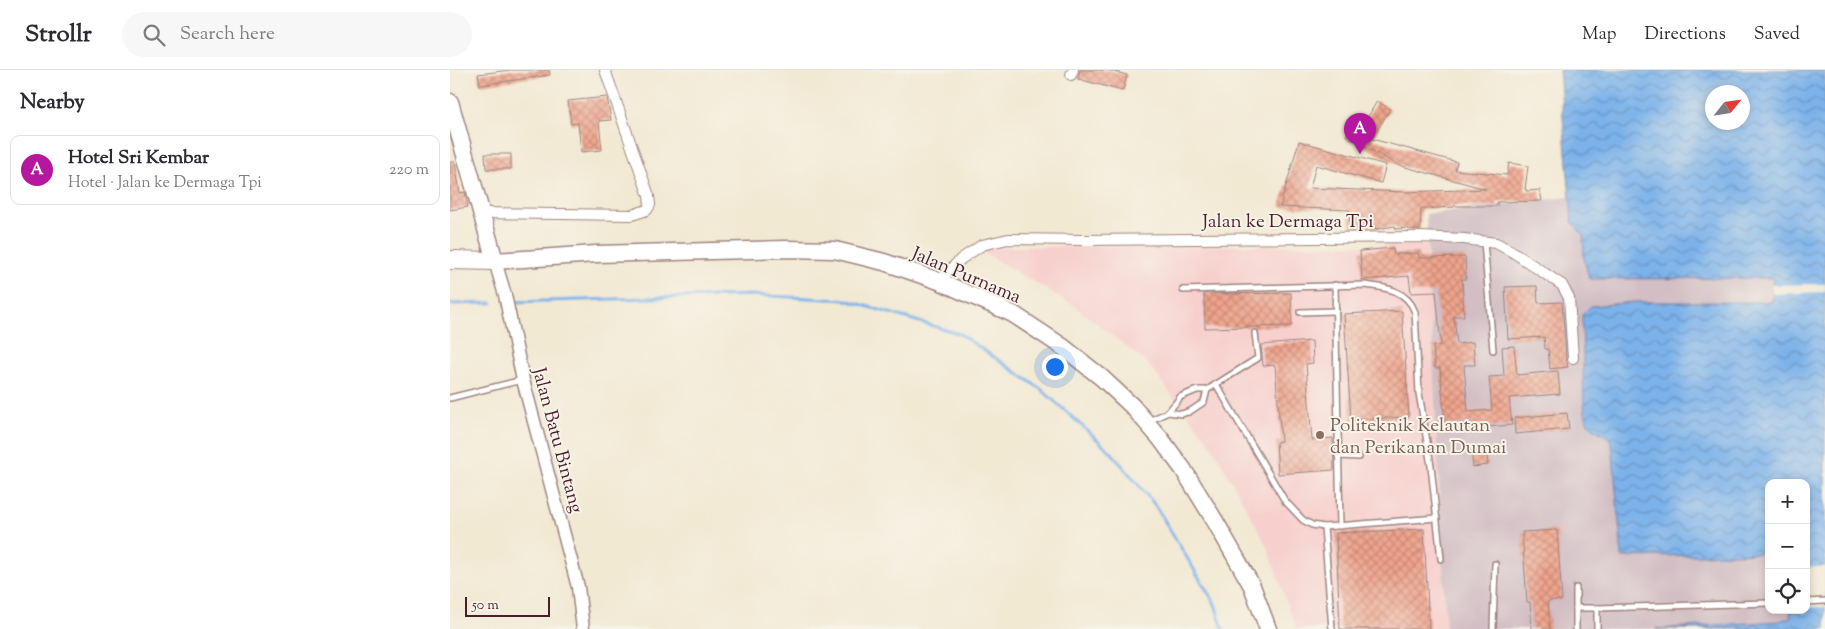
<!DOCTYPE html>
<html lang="en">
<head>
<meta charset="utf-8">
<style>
	:root { --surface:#fff; --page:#f7f7f7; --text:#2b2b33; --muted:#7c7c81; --line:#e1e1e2; --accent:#b5179e }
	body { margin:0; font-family:"Sorts Mill Goudy",serif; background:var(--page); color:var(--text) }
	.controls { position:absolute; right:15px; bottom:15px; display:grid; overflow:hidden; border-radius:10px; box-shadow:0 2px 8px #0003 }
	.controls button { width:45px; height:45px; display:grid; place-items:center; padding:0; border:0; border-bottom:1px solid var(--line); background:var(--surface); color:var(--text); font:25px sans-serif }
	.compass { position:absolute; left:1255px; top:15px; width:45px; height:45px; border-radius:50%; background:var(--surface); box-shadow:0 2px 8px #0003; rotate:60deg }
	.scale { position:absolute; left:15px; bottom:12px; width:85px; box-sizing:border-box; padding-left:5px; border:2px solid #4a1f2b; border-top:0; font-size:14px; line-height:18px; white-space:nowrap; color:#4a1f2b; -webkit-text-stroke:4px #f7f3e8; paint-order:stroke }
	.you { position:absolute; left:604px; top:296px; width:18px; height:18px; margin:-12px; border:4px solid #fff; border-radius:50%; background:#1a73e8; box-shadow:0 0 0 8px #1a73e833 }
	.badge { display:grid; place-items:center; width:32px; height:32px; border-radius:50%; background:var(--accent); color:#fff; font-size:16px; font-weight:700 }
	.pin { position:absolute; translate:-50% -41px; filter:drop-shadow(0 1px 2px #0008) }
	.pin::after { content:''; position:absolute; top:26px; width:18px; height:15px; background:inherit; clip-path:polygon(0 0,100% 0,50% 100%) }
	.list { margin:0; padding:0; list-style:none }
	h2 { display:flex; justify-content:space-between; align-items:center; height:65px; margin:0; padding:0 20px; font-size:21px }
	h2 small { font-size:16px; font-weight:400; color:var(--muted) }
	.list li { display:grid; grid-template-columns:32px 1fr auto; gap:15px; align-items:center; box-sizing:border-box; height:70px; margin:0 10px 10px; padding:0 10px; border:1px solid var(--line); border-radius:10px }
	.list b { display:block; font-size:19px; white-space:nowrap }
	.list p { margin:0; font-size:16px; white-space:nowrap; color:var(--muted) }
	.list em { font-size:16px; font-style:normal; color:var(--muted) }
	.icon { flex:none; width:28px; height:28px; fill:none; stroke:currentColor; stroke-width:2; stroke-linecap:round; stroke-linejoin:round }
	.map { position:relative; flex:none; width:1375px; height:559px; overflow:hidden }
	header { display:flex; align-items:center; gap:30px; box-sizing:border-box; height:70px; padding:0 25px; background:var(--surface); border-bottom:1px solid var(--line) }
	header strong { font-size:24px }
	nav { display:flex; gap:28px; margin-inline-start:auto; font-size:18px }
	.search { width:350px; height:45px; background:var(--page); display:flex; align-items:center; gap:12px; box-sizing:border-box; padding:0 18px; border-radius:28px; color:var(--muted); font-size:19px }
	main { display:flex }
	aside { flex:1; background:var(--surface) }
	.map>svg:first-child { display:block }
</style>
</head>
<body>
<header>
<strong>Strollr</strong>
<div class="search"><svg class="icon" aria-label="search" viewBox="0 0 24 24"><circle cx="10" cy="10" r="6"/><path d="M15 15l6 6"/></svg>Search here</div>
<nav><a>Map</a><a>Directions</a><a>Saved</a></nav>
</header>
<main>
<aside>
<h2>Nearby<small></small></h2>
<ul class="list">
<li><span class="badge">A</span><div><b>Hotel Sri Kembar</b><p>Hotel · Jalan ke Dermaga Tpi</p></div><em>220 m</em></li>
</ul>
</aside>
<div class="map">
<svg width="1375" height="559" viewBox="0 0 1375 559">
	<defs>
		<pattern id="water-waves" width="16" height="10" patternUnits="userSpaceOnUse" patternTransform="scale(1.25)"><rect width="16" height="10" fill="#7bb2ea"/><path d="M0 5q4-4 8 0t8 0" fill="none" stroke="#6790be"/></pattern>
		<pattern id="building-cross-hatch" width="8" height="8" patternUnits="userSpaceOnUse" patternTransform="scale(1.25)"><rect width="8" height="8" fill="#efa48c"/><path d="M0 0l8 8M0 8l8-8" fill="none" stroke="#c48573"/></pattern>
	</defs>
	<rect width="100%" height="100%" fill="#f7f3e8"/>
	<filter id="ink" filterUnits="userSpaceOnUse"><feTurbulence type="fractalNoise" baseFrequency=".02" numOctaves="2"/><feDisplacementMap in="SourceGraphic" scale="10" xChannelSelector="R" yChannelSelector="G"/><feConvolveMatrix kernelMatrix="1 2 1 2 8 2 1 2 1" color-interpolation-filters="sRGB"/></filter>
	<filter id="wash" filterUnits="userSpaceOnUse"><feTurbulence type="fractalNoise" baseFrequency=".0096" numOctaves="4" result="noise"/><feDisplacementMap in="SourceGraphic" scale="20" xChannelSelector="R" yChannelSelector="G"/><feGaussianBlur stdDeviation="1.12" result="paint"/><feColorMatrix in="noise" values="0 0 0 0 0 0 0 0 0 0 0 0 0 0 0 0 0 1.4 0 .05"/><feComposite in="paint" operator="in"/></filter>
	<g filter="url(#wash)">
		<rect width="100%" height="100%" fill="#f2e9d3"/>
		<!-- built -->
		<polygon fill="#f7d0ce" points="977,175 996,559 846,559 817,476 761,374 696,292 623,235 526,178 627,176"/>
		<!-- industrial -->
		<polygon fill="#d2bec4" points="1119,127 1122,152 1133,165 1134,188 1305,207 1323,208 1322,232 1185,232 1132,245 1134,335 1136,348 1148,361 1160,368 1162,374 1172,487 1319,483 1319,540 1341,540 1340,547 1330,551 1205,559 996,559 976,144"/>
		<!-- water -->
		<path fill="url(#water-waves)" stroke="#62688a" fill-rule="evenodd" d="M1109,0H1375V559H1205L1330,551L1340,547L1341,540H1356V413H1319V483L1172,487L1162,374C1158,362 1147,364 1140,355C1135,350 1135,341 1134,335L1132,245L1141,236L1185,232H1322L1323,208L1139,209L1134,188L1133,165L1122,152ZM1262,22H1292V52H1262Z"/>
		<!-- pier -->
		<g fill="#f2e9d3">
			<polygon points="1375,214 1375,222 1322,224 1322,215"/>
			<rect x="1356" y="497" width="19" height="40"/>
		</g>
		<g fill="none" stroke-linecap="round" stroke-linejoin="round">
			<!-- stream -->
			<g stroke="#7bb2ea" stroke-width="3">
				<polyline points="62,232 302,225 396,230 510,264 591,319 661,382 705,435 765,534 773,559"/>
				<polyline points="0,234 42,233"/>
			</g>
		</g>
		<g id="blocks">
			<!-- building -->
			<g fill="url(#building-cross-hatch)">
				<polygon points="61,0 99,0 100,5 30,15 28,4"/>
				<polygon points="630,0 658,0 677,5 673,21 628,9"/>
				<polygon points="157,27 161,50 149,51 152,80 131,82 128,53 121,54 118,31"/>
				<polygon points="927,31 940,39 922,69 1007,92 1005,100 1057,105 1059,93 1078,96 1075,119 1076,119 1076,121 1090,120 1092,131 1047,132 1047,136 1004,136 1004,137 971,139 970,160 958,159 958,158 946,159 945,156 926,159 926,158 900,158 899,140 830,137 849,71 936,95 931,113 866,95 860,118 955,122 1036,119 948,95 896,66 903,52 912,57"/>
				<polygon points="35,84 61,84 61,99 36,99"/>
				<polygon points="0,92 5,92 10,123 15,122 18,137 0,140"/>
				<polygon points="943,178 944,184 968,183 969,188 1015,187 1016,209 1012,209 1014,246 1004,246 1007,274 1023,272 1025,295 1014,295 1018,342 1042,340 1039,307 1054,306 1052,277 1064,276 1067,305 1108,301 1110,324 1059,328 1062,355 1036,357 1036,355 1022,357 1022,353 995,355 990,298 985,298 983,276 991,275 986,222 961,223 959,206 912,210 910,181"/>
				<polygon points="1087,216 1088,233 1112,232 1116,288 1118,297 1100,299 1098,279 1095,279 1094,267 1058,269 1055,217"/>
				<polygon points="841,223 842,256 755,258 754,224"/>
				<polygon points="952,241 959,347 901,350 894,244"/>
				<polygon points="862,271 863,293 856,294 862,370 883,368 884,400 828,404 826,372 831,371 825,295 813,296 811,275"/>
				<polygon points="1117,343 1119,359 1065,364 1064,348"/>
				<polygon points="1036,378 1038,395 1023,397 1021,380"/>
				<polygon points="974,459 979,559 890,559 886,463"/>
				<polygon points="1107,460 1112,530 1098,531 1100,559 1082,559 1080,532 1077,532 1072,462"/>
			</g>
		</g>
	</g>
	<g filter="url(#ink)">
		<use href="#blocks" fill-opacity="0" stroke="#9e847f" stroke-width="1"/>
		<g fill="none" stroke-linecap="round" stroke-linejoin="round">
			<!-- service casing -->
			<g stroke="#9e847f" stroke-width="8">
				<g id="service">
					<polyline points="1034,172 1043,280"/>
					<polyline points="885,215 890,456"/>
					<path d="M733,220L914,215C935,217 957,220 965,242L969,323L981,396L991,489"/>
					<polyline points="850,242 886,241"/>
					<polyline points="766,314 835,431 853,450 862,455 874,457 987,448"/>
					<polyline points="757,320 808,288 805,263"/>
					<polyline points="730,327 747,320 757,320 754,332 739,342"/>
					<polyline points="0,328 72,310"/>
					<polyline points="729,329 718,342 732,344 737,342"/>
					<polyline points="699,351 718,342"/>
					<polyline points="888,386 909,387"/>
					<polyline points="874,457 882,559"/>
					<polyline points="1126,518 1126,538"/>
					<polyline points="1356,532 1375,531"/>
					<polyline points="1147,538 1319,533"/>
					<polyline points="1043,559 1045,494"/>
					<polyline points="1126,559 1126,538 1147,538 1147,559"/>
				</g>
			</g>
			<!-- minor casing -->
			<g stroke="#9e847f" stroke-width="12">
				<g id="minor">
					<polyline points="621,5 623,0"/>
					<polyline points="30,143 182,145 197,140 200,135 199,126 155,0"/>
					<polyline points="489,211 511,189 532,175 558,169 632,170 970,167 1014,169 1046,173 1063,182 1112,215 1119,228 1123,288"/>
				</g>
			</g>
			<!-- tertiary casing -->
			<g stroke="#9e847f" stroke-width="15">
				<polyline id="tertiary" points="45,191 55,225 73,310 128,517 133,559"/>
			</g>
			<!-- primary casing -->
			<g stroke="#9e847f" stroke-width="19">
				<polyline id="primary" points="0,32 45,191 146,184 336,179 385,180 434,192 489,211 563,244 613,277 652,308 682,336 710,368 733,399 765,451 802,516 818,559"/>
			</g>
			<!-- trunk casing -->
			<g stroke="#9e847f" stroke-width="20">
				<polyline id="trunk" points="0,190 45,191"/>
			</g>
			<!-- service -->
			<use href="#service" stroke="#fff" stroke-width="5"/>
			<!-- minor -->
			<use href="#minor" stroke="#fff" stroke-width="10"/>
			<!-- tertiary -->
			<use href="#tertiary" stroke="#fff" stroke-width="12"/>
			<!-- primary -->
			<use href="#primary" stroke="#fff" stroke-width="16"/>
			<!-- trunk -->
			<use href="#trunk" stroke="#fff" stroke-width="18"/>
		</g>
	</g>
	<!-- markers -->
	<circle fill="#8d6e63" stroke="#f7f3e8" stroke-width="2" cx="870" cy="365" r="5"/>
	<g text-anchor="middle" stroke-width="4" stroke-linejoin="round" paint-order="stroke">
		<!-- street labels -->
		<g font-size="19" fill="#4a1f2b" stroke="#f7f3e8">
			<text x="838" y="157">Jalan ke Dermaga Tpi</text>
			<text transform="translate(517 204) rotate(23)" y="7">Jalan Purnama</text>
			<text transform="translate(109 370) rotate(75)" y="7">Jalan Batu Bintang</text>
		</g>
		<!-- education labels -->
		<g font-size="19" fill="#785e54" stroke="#f7f3e8" text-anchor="start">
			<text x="880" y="361">Politeknik Kelautan<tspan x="880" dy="22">dan Perikanan Dumai</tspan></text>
		</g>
	</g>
</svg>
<div class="controls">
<button>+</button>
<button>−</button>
<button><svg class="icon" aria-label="locate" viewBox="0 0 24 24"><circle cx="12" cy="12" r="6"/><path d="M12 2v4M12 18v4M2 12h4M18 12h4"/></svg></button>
</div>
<svg class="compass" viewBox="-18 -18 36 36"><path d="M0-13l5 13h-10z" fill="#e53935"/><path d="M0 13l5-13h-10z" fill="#7c7c81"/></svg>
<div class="scale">50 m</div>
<div class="you"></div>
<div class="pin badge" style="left:910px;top:84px">A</div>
</div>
</main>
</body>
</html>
